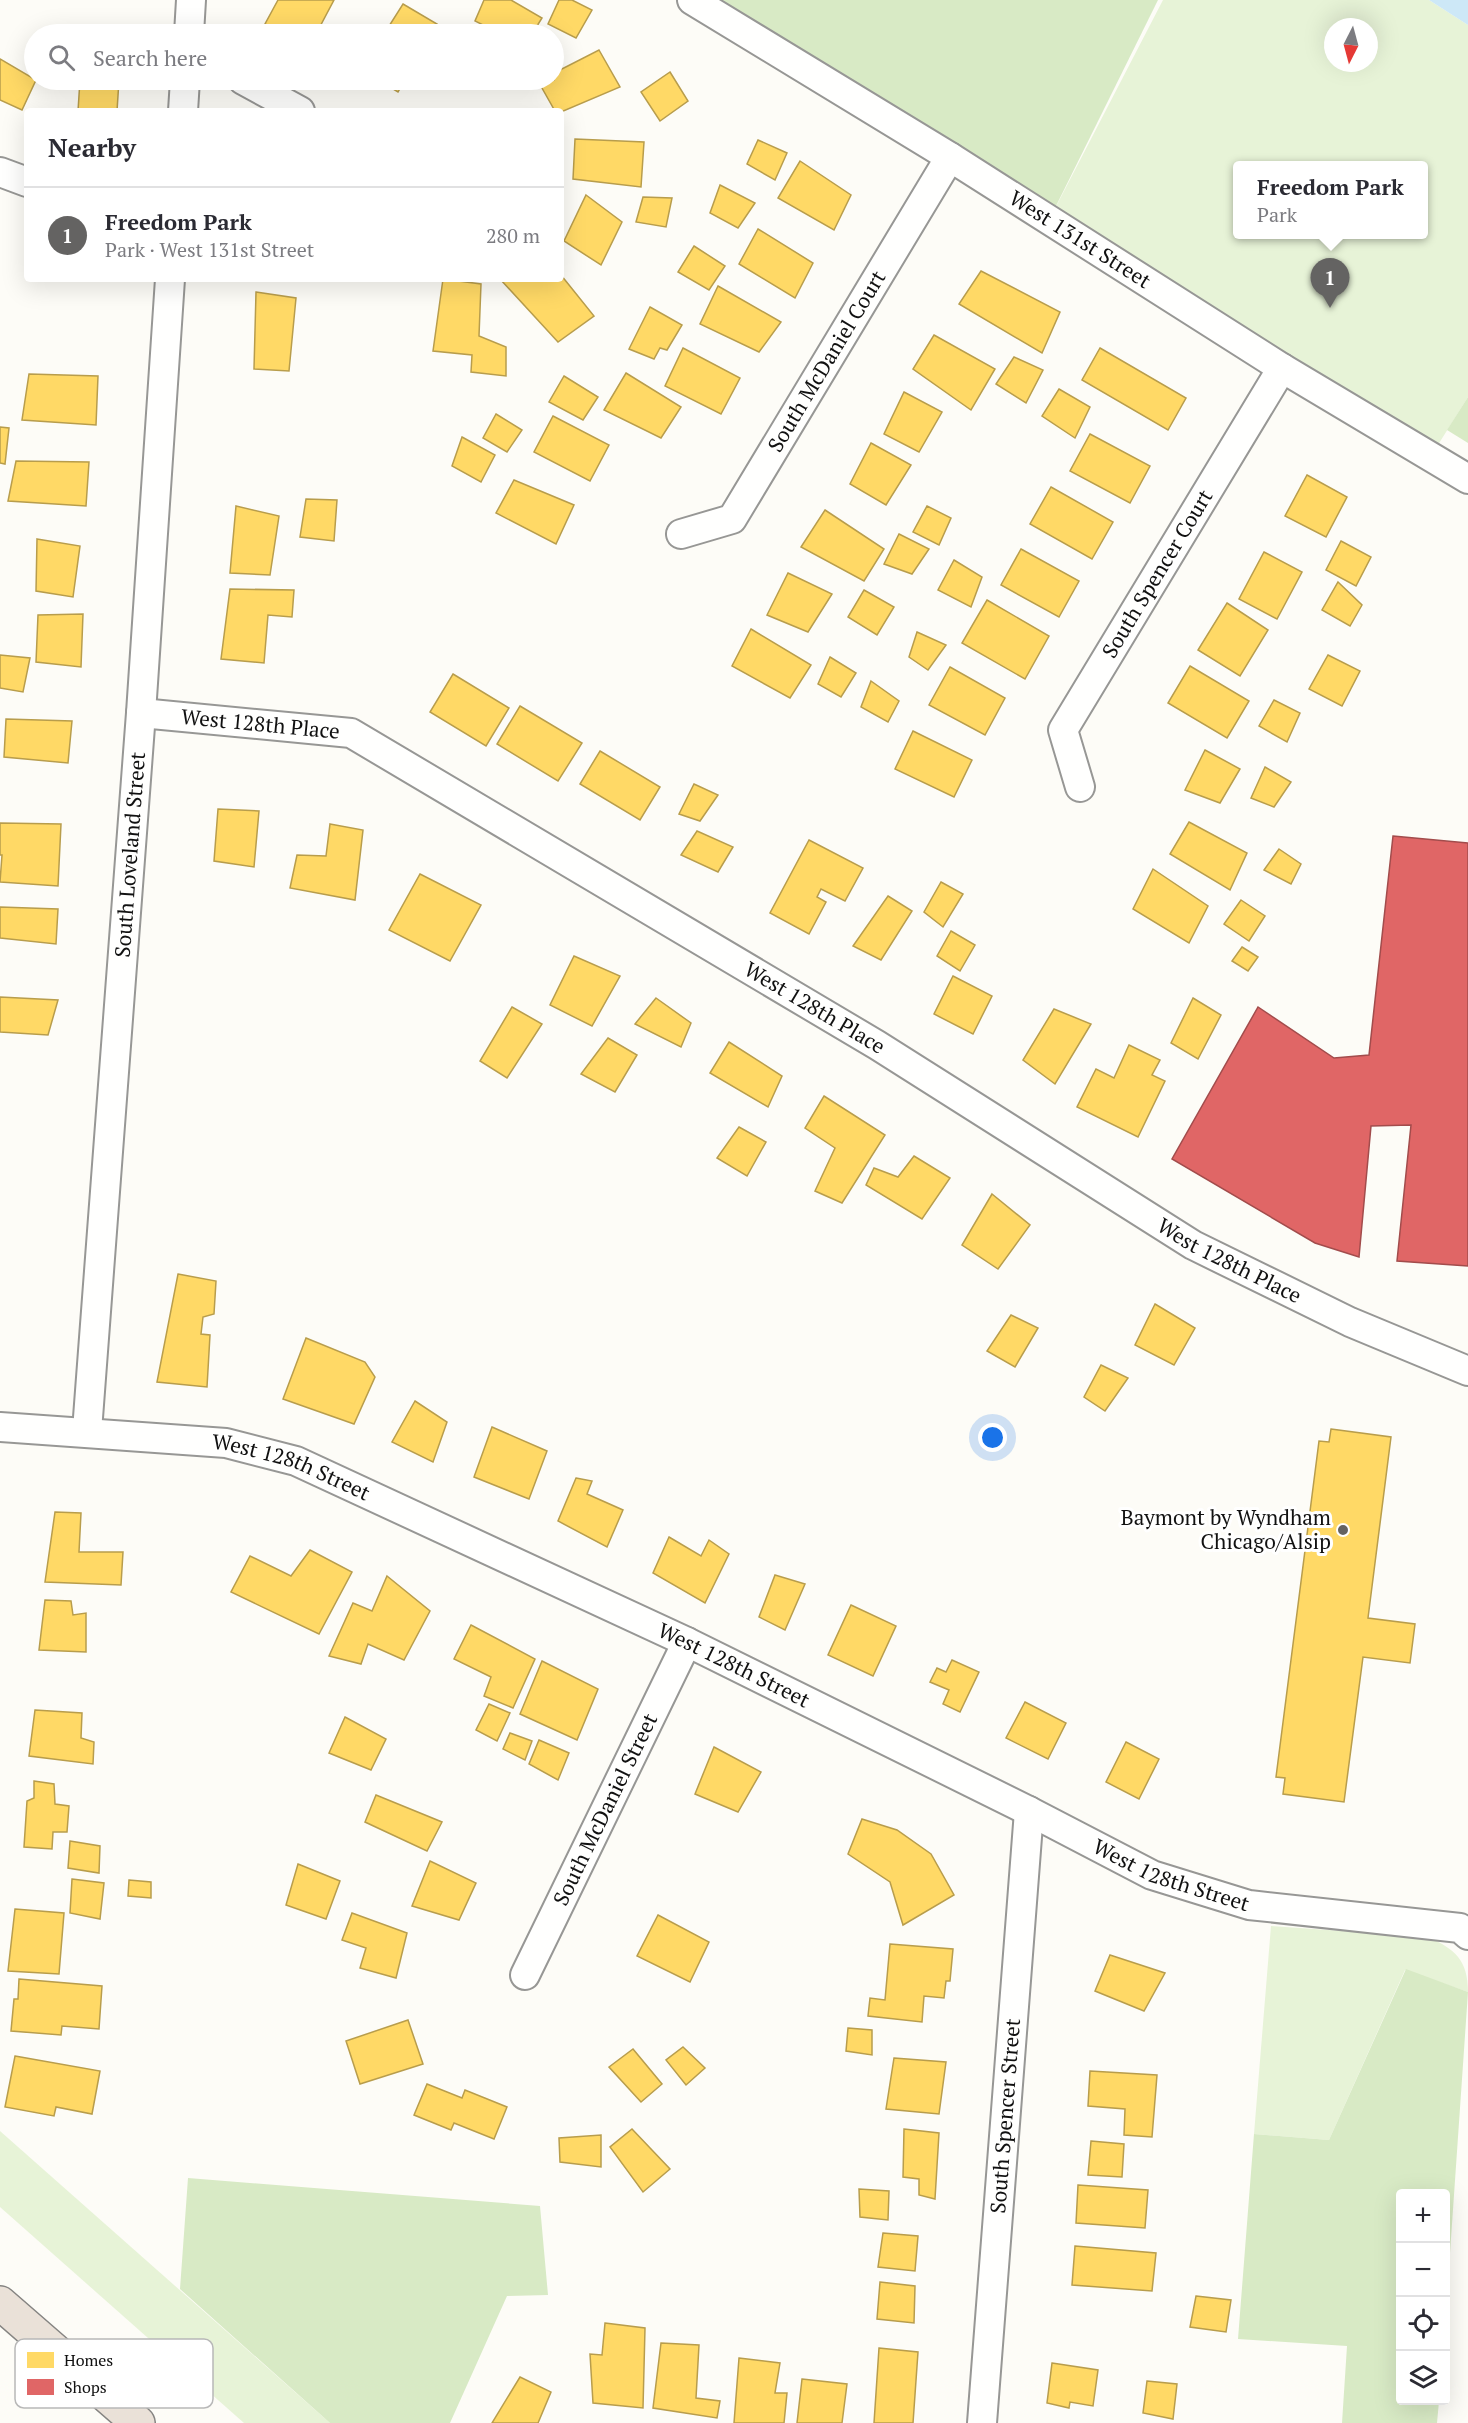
<!DOCTYPE html>
<html lang="en">
<head>
<meta charset="utf-8">
<style>
	:root { --surface:#fff; --page:#f7f7f7; --text:#2b2b33; --muted:#7c7c81; --line:#e1e1e2; --accent:#646362 }
	body { margin:0; font-family:"PT Serif",serif; background:var(--page); color:var(--text) }
	.controls { position:absolute; right:18px; bottom:18px; display:grid; overflow:hidden; border-radius:6px; box-shadow:0 6px 24px #0002 }
	.controls button { width:54px; height:54px; display:grid; place-items:center; padding:0; border:0; border-bottom:2px solid var(--line); background:var(--surface); color:var(--text); font:30px sans-serif }
	.compass { position:absolute; left:1324px; top:18px; width:54px; height:54px; border-radius:50%; background:var(--surface); box-shadow:0 6px 24px #0002; rotate:186deg }
	.you { position:absolute; left:993px; top:1438px; width:21px; height:21px; margin:-15px; border:4px solid #fff; border-radius:50%; background:#1a73e8; box-shadow:0 0 0 9px #1a73e833 }
	.badge { display:grid; place-items:center; width:39px; height:39px; border-radius:50%; background:var(--accent); color:#fff; font-size:20px; font-weight:700 }
	.pin { position:absolute; translate:-50% -50px; filter:drop-shadow(0 2px 3px #0008) }
	.pin::after { content:''; position:absolute; top:32px; width:21px; height:18px; background:inherit; clip-path:polygon(0 0,100% 0,50% 100%) }
	.popup { position:absolute; left:1233px; top:161px; width:195px; height:78px; box-sizing:border-box; display:grid; place-content:center; border-radius:6px; background:var(--surface); filter:drop-shadow(0 2px 4px #0005); font-size:20px; white-space:nowrap; color:var(--muted) }
	.popup b { font-size:22px; color:var(--text) }
	.popup::after { content:''; position:absolute; left:50%; top:100%; margin-left:-12px; border:12px solid transparent; border-top-color:var(--surface) }
	.list { margin:0; padding:0; list-style:none }
	h2 { display:flex; justify-content:space-between; align-items:center; height:78px; margin:0; padding:0 24px; font-size:26px }
	h2 small { font-size:20px; font-weight:400; color:var(--muted) }
	.list li { display:grid; grid-template-columns:39px 1fr auto; gap:18px; align-items:center; box-sizing:border-box; height:96px; padding:0 24px; border-top:2px solid var(--line) }
	.list b { display:block; font-size:22px; white-space:nowrap }
	.list p { margin:0; font-size:20px; white-space:nowrap; color:var(--muted) }
	.list em { font-size:20px; font-style:normal; color:var(--muted) }
	.icon { flex:none; width:33px; height:33px; fill:none; stroke:currentColor; stroke-width:2; stroke-linecap:round; stroke-linejoin:round }
	.map { position:relative; flex:none; width:1468px; height:2423px; overflow:hidden }
	.search { position:absolute; background:var(--surface); box-shadow:0 6px 24px #0002; left:24px; top:24px; width:540px; height:66px; display:flex; align-items:center; gap:15px; box-sizing:border-box; padding:0 21px; border-radius:33px; color:var(--muted); font-size:22px }
	.panel { position:absolute; background:var(--surface); box-shadow:0 6px 24px #0002; left:24px; top:108px; width:540px; height:174px; border-radius:6px }
	.map>svg:first-child { display:block }
</style>
</head>
<body>
<div class="map">
<svg width="1468" height="2423" viewBox="0 0 1468 2423">
	<rect width="100%" height="100%" fill="#fdfcf7"/>
	<!-- green -->
	<g fill="#e7f3d7" fill-rule="evenodd">
		<path d="M1163,0H1429L1468,25V397L1431,456L1049,220ZM1333,27H1369V63H1333ZM1237,166H1423V234H1237Z"/>
		<path d="M1271,1926L1428,1937C1455,1949 1468,1960 1468,1992L1405,1970L1329,2140L1254,2134Z"/>
		<polygon points="0,2131 330,2423 244,2423 0,2207"/>
	</g>
	<!-- forest -->
	<g fill="#d8eac5">
		<polygon points="719,0 1158,0 1055,208"/>
		<polygon points="1468,397 1468,443 1447,430"/>
		<polygon points="1406,1969 1468,1992 1446,2311 1446,2194 1400,2194 1400,2400 1439,2401 1437,2423 1342,2423 1347,2346 1238,2339 1254,2134 1329,2140"/>
		<polygon points="188,2178 540,2206 548,2295 507,2296 450,2423 330,2423 180,2289"/>
	</g>
	<!-- water -->
	<polygon fill="#cde8f7" points="1429,0 1468,0 1468,25"/>
	<!-- homes -->
	<g fill="#ffd966" stroke="#b89d4c" stroke-width="1.5">
		<polygon points="278,0 334,0 316,34 284,34 265,24"/>
		<polygon points="484,0 511,0 542,18 532,34 493,34 495,31 475,21"/>
		<polygon points="559,0 572,0 592,10 576,38 548,24"/>
		<polygon points="403,4 437,24 431,34 384,34"/>
		<rect x="82" y="30" width="40" height="4"/>
		<polygon points="599,50 620,87 561,112 555,111 538,81 554,80 554,73"/>
		<polygon points="0,59 36,80 22,110 0,100"/>
		<polygon points="670,72 688,101 660,121 641,92"/>
		<polygon points="80,80 119,80 117,111 78,111"/>
		<polygon points="378,80 405,80 398,92"/>
		<polygon points="575,139 644,142 641,187 573,179"/>
		<polygon points="758,140 787,153 775,180 747,164"/>
		<polygon points="800,161 851,195 834,230 778,198"/>
		<polygon points="720,185 755,203 738,228 710,213"/>
		<polygon points="586,195 622,222 601,265 564,241"/>
		<polygon points="643,197 672,198 666,227 636,222"/>
		<polygon points="758,229 813,263 795,298 739,264"/>
		<polygon points="694,246 725,266 709,290 678,272"/>
		<polygon points="981,271 1060,312 1042,353 959,304"/>
		<polygon points="561,275 594,316 558,342 500,279 561,279"/>
		<polygon points="443,279 481,284 479,336 506,347 506,376 471,372 472,355 433,351"/>
		<polygon points="718,286 781,322 759,352 700,324"/>
		<polygon points="256,292 296,298 289,371 254,369"/>
		<polygon points="650,307 682,325 667,350 660,348 654,359 629,349"/>
		<polygon points="934,335 995,369 971,410 913,369"/>
		<polygon points="683,348 740,378 721,414 665,386"/>
		<polygon points="1100,348 1186,398 1168,430 1082,380"/>
		<polygon points="1014,357 1043,370 1026,403 996,384"/>
		<polygon points="626,373 681,407 661,438 604,410"/>
		<polygon points="29,374 98,376 96,425 22,420"/>
		<polygon points="564,376 598,397 583,420 549,402"/>
		<polygon points="1059,389 1090,407 1075,438 1042,416"/>
		<polygon points="904,392 942,412 919,452 884,434"/>
		<polygon points="496,414 522,430 507,452 483,438"/>
		<polygon points="553,416 609,445 590,481 534,452"/>
		<polygon points="0,427 9,428 5,464 0,463"/>
		<polygon points="1090,434 1150,466 1130,503 1070,471"/>
		<polygon points="462,437 495,455 481,482 452,466"/>
		<polygon points="871,443 911,465 886,505 850,484"/>
		<polygon points="16,461 89,462 86,506 8,501"/>
		<polygon points="1307,475 1347,497 1326,537 1285,516"/>
		<polygon points="514,480 574,505 556,544 496,513"/>
		<polygon points="1051,487 1113,522 1092,559 1030,524"/>
		<polygon points="306,499 337,500 334,541 300,537"/>
		<polygon points="236,506 279,516 270,575 230,573"/>
		<polygon points="927,506 951,518 939,545 913,532"/>
		<polygon points="825,510 884,549 864,581 801,547"/>
		<polygon points="899,534 929,549 912,574 884,564"/>
		<polygon points="37,539 80,546 73,597 36,591"/>
		<polygon points="1341,541 1371,557 1356,586 1326,570"/>
		<polygon points="1021,549 1079,581 1059,617 1001,585"/>
		<polygon points="1264,552 1302,572 1277,619 1239,599"/>
		<polygon points="954,560 982,577 971,607 938,590"/>
		<polygon points="788,573 832,594 808,632 767,615"/>
		<polygon points="1338,582 1362,605 1350,626 1322,610"/>
		<polygon points="230,589 294,590 292,617 268,615 264,663 221,659"/>
		<polygon points="864,590 894,607 877,635 848,617"/>
		<polygon points="987,600 1049,636 1025,679 962,643"/>
		<polygon points="1227,603 1268,630 1240,676 1198,650"/>
		<polygon points="83,614 81,667 36,662 38,615"/>
		<polygon points="751,629 811,665 790,698 732,666"/>
		<polygon points="917,632 946,645 928,670 909,657"/>
		<polygon points="0,655 30,658 23,692 0,688"/>
		<polygon points="1328,655 1360,671 1342,706 1309,689"/>
		<polygon points="830,657 856,673 841,697 818,684"/>
		<polygon points="1190,666 1249,701 1227,738 1168,703"/>
		<polygon points="950,667 1005,698 985,735 929,705"/>
		<polygon points="453,674 509,708 486,746 430,712"/>
		<polygon points="871,681 899,701 888,722 861,707"/>
		<polygon points="1274,700 1300,713 1287,742 1259,726"/>
		<polygon points="520,706 582,743 558,781 497,744"/>
		<polygon points="6,719 72,721 68,763 4,757"/>
		<polygon points="913,731 972,760 954,797 895,769"/>
		<polygon points="1205,750 1240,769 1220,803 1185,790"/>
		<polygon points="600,751 660,787 640,820 580,784"/>
		<polygon points="1265,767 1291,782 1274,807 1251,798"/>
		<polygon points="694,784 718,795 700,821 679,814"/>
		<polygon points="218,809 259,811 254,867 214,861"/>
		<polygon points="1189,822 1247,853 1230,890 1170,854"/>
		<polygon points="0,823 61,824 58,886 0,882 2,855 0,855"/>
		<polygon points="330,824 363,830 355,900 290,888 297,855 326,856"/>
		<polygon points="697,831 733,847 718,872 681,855"/>
		<polygon points="809,840 863,868 845,901 821,889 817,897 826,902 809,934 770,913"/>
		<polygon points="1279,849 1301,864 1291,884 1264,870"/>
		<polygon points="1153,869 1208,906 1189,943 1133,909"/>
		<polygon points="420,874 481,905 450,961 389,930"/>
		<polygon points="941,882 963,894 943,927 924,912"/>
		<polygon points="888,896 912,911 881,960 853,946"/>
		<polygon points="1241,900 1265,916 1249,941 1224,924"/>
		<polygon points="0,907 58,909 56,944 0,938"/>
		<polygon points="951,931 975,945 960,971 937,956"/>
		<polygon points="1242,947 1258,957 1248,971 1232,961"/>
		<polygon points="574,956 620,976 592,1026 550,1005"/>
		<polygon points="953,976 992,996 973,1034 934,1014"/>
		<polygon points="0,997 58,1000 48,1035 0,1032"/>
		<polygon points="656,998 691,1023 681,1047 635,1024"/>
		<polygon points="1193,998 1221,1015 1198,1059 1171,1043"/>
		<polygon points="512,1007 542,1024 507,1078 480,1061"/>
		<polygon points="1054,1009 1091,1024 1055,1084 1023,1060"/>
		<polygon points="608,1038 637,1055 615,1092 581,1074"/>
		<polygon points="729,1042 782,1076 768,1107 710,1073"/>
		<polygon points="1129,1045 1160,1060 1152,1075 1165,1081 1138,1137 1077,1107 1096,1069 1114,1078"/>
		<polygon points="824,1096 885,1135 842,1203 815,1191 835,1148 805,1128"/>
		<polygon points="739,1127 766,1142 747,1176 717,1158"/>
		<polygon points="914,1156 950,1178 922,1219 866,1185 874,1168 898,1177"/>
		<polygon points="992,1194 1030,1225 998,1269 962,1245"/>
		<polygon points="178,1274 216,1281 214,1314 203,1317 201,1334 210,1335 207,1387 157,1382"/>
		<polygon points="1155,1304 1195,1328 1174,1365 1135,1345"/>
		<polygon points="1011,1315 1038,1328 1015,1367 987,1351"/>
		<polygon points="306,1338 365,1362 375,1377 354,1424 283,1399"/>
		<polygon points="1101,1365 1128,1378 1105,1411 1084,1397"/>
		<polygon points="415,1401 447,1422 433,1462 392,1442"/>
		<polygon points="492,1427 547,1451 529,1499 474,1477"/>
		<polygon points="1331,1429 1391,1437 1368,1618 1415,1624 1410,1663 1363,1657 1344,1802 1283,1794 1285,1778 1276,1777 1319,1441 1329,1442"/>
		<polygon points="576,1478 592,1481 587,1494 623,1510 607,1547 558,1521"/>
		<polygon points="55,1512 81,1513 79,1552 123,1552 121,1585 45,1582"/>
		<polygon points="669,1537 701,1556 709,1540 729,1554 705,1603 653,1573"/>
		<polygon points="310,1550 352,1572 319,1634 231,1592 250,1556 291,1576"/>
		<polygon points="775,1575 805,1584 785,1630 759,1617"/>
		<polygon points="387,1576 430,1611 404,1660 368,1644 361,1664 329,1656 353,1603 372,1611"/>
		<polygon points="45,1600 71,1601 73,1615 86,1613 86,1652 39,1650"/>
		<polygon points="851,1605 896,1626 873,1676 828,1655"/>
		<polygon points="471,1625 535,1659 513,1708 484,1696 491,1677 454,1659"/>
		<polygon points="952,1660 979,1672 960,1712 943,1704 949,1690 930,1682 937,1668 946,1672"/>
		<polygon points="542,1661 598,1689 577,1740 520,1714"/>
		<polygon points="1025,1702 1066,1723 1048,1759 1006,1738"/>
		<polygon points="489,1704 510,1713 497,1741 476,1730"/>
		<polygon points="35,1710 82,1713 81,1738 94,1742 93,1764 29,1756"/>
		<polygon points="345,1717 386,1739 371,1770 329,1753"/>
		<polygon points="510,1733 532,1741 525,1760 503,1749"/>
		<polygon points="539,1740 569,1753 558,1780 529,1764"/>
		<polygon points="1126,1742 1159,1759 1139,1799 1106,1782"/>
		<polygon points="714,1747 761,1772 738,1812 695,1794"/>
		<polygon points="34,1781 54,1784 55,1804 69,1806 67,1832 53,1832 52,1849 24,1847 27,1801 34,1798"/>
		<polygon points="376,1795 442,1822 427,1851 365,1822"/>
		<polygon points="862,1819 897,1830 931,1854 954,1895 903,1925 890,1882 848,1854"/>
		<polygon points="70,1841 100,1846 99,1873 68,1868"/>
		<polygon points="430,1861 476,1883 459,1920 412,1906"/>
		<polygon points="298,1864 340,1881 326,1919 286,1905"/>
		<polygon points="72,1879 104,1883 100,1919 70,1913"/>
		<polygon points="129,1880 151,1882 151,1898 128,1896"/>
		<polygon points="15,1909 64,1913 59,1974 8,1971"/>
		<polygon points="352,1913 407,1933 396,1978 360,1968 366,1948 342,1940"/>
		<polygon points="658,1915 709,1942 690,1982 637,1956"/>
		<polygon points="890,1944 953,1949 950,1981 946,1981 944,1998 924,1996 922,2022 868,2016 870,1998 885,2000"/>
		<polygon points="1110,1955 1165,1973 1144,2011 1095,1991"/>
		<polygon points="19,1979 102,1986 99,2029 62,2026 61,2035 11,2031 14,1999 18,1999"/>
		<polygon points="408,2020 423,2064 360,2084 346,2041"/>
		<polygon points="848,2028 872,2030 872,2055 846,2051"/>
		<polygon points="683,2047 705,2068 686,2085 666,2060"/>
		<polygon points="633,2049 662,2084 641,2102 609,2067"/>
		<polygon points="15,2056 100,2071 92,2114 56,2107 54,2116 5,2107"/>
		<polygon points="894,2058 946,2062 939,2114 886,2109"/>
		<polygon points="1090,2071 1157,2075 1152,2137 1124,2135 1125,2109 1088,2106"/>
		<polygon points="427,2084 462,2098 465,2090 507,2107 494,2139 454,2123 451,2130 414,2115"/>
		<polygon points="632,2129 670,2169 643,2192 610,2147"/>
		<polygon points="904,2129 939,2133 935,2199 919,2195 919,2179 903,2177"/>
		<polygon points="601,2135 601,2167 560,2162 559,2138"/>
		<polygon points="1091,2141 1124,2144 1122,2177 1088,2175"/>
		<polygon points="1078,2185 1148,2190 1145,2228 1076,2223"/>
		<polygon points="859,2189 889,2191 888,2220 860,2217"/>
		<polygon points="883,2233 918,2236 915,2271 878,2267"/>
		<polygon points="1075,2246 1156,2253 1152,2291 1072,2285"/>
		<polygon points="880,2282 915,2286 914,2323 877,2319"/>
		<polygon points="1196,2296 1231,2300 1226,2332 1190,2327"/>
		<polygon points="605,2323 645,2328 643,2408 593,2403 590,2354 602,2355"/>
		<polygon points="661,2343 699,2345 696,2398 720,2401 717,2418 653,2408"/>
		<polygon points="879,2348 918,2352 913,2423 874,2423"/>
		<polygon points="739,2358 780,2363 775,2393 787,2393 784,2423 734,2423"/>
		<polygon points="1052,2363 1098,2370 1093,2406 1070,2402 1069,2408 1047,2403"/>
		<polygon points="520,2377 551,2392 538,2423 492,2423"/>
		<polygon points="802,2379 847,2384 842,2423 797,2423"/>
		<polygon points="1147,2381 1177,2384 1173,2419 1143,2413"/>
	</g>
	<!-- shops -->
	<polygon fill="#e06666" stroke="#a24c4c" stroke-width="1.5" points="1393,836 1468,843 1468,1266 1397,1261 1411,1125 1371,1126 1359,1257 1315,1243 1172,1159 1258,1007 1334,1058 1369,1055"/>
	<g fill="none" stroke-linecap="round" stroke-linejoin="round">
		<!-- street casing -->
		<g stroke="#979795" stroke-width="32">
			<g id="street">
				<path id="s1" d="M692,0L950,157L1282,368L1468,479"/>
				<polyline points="189,34 191,0"/>
				<polyline points="243,80 300,111"/>
				<polyline points="183,111 185,80"/>
				<polyline points="0,172 27,182"/>
				<path id="s2" d="M681,534L732,519L950,157"/>
				<path id="s3" d="M141,713L351,733L877,1045L1193,1245L1350,1322L1468,1371"/>
				<path id="s4" d="M1080,787L1063,730L1282,368"/>
				<path id="s5" d="M0,1427L226,1443L296,1461L687,1642L1029,1811L1152,1875L1249,1905L1460,1928L1468,1935"/>
				<path id="s6" d="M87,1431L141,713L170,279"/>
				<path id="s7" d="M525,1975L687,1642"/>
				<path id="s8" d="M982,2423L1029,1811"/>
			</g>
		</g>
		<!-- highway casing -->
		<g stroke="#858482" stroke-width="36">
			<polyline id="highway" points="0,2303 138,2423"/>
		</g>
		<!-- street -->
		<use href="#street" stroke="#fffffe" stroke-width="28"/>
		<!-- highway -->
		<use href="#highway" stroke="#eae1d8" stroke-width="33"/>
	</g>
	<!-- markers -->
	<circle fill="#646362" stroke="#fff" stroke-width="2" cx="1343" cy="1530" r="6"/>
	<g text-anchor="middle" stroke-width="6" stroke-linejoin="round" paint-order="stroke">
		<!-- street labels -->
		<g font-size="21" fill="#111" stroke="#fff">
			<text dy="7" stroke="none"><textPath href="#s1" startOffset="456">West 131st Street</textPath></text>
			<text dy="7" stroke="none"><textPath href="#s2" startOffset="237">South McDaniel Court</textPath></text>
			<text dy="7" stroke="none"><textPath href="#s4" startOffset="242">South Spencer Court</textPath></text>
			<text dy="7" stroke="none"><textPath href="#s3" startOffset="120">West 128th Place</textPath></text>
			<text dy="7" stroke="none"><textPath href="#s6" startOffset="578">South Loveland Street</textPath></text>
			<text dy="7" stroke="none"><textPath href="#s3" startOffset="750">West 128th Place</textPath></text>
			<text dy="7" stroke="none"><textPath href="#s3" startOffset="1236">West 128th Place</textPath></text>
			<text dy="7" stroke="none"><textPath href="#s5" startOffset="296">West 128th Street</textPath></text>
			<text dy="7" stroke="none"><textPath href="#s5" startOffset="782">West 128th Street</textPath></text>
			<text dy="7" stroke="none"><textPath href="#s7" startOffset="184">South McDaniel Street</textPath></text>
			<text dy="7" stroke="none"><textPath href="#s5" startOffset="1268">West 128th Street</textPath></text>
			<text dy="7" stroke="none"><textPath href="#s8" startOffset="308">South Spencer Street</textPath></text>
		</g>
		<!-- poi labels -->
		<g font-size="21" fill="#111" stroke="#fff" text-anchor="end">
			<text x="1331" y="1525">Baymont by Wyndham<tspan x="1331" dy="24">Chicago/Alsip</tspan></text>
		</g>
	</g>
	<!-- legend -->
	<rect x="15" y="2339" width="198" height="69" rx="9" fill="#fff" stroke="#b8b8b8" stroke-width="1.5"/>
	<rect x="27" y="2352" width="27" height="16" fill="#ffd966"/>
	<rect x="27" y="2379" width="27" height="16" fill="#e06666"/>
	<g font-size="16" fill="#111">
		<text x="64" y="2366">Homes</text>
		<text x="64" y="2393">Shops</text>
	</g>
</svg>
<div class="controls">
<button>+</button>
<button>−</button>
<button><svg class="icon" aria-label="locate" viewBox="0 0 24 24"><circle cx="12" cy="12" r="6"/><path d="M12 2v4M12 18v4M2 12h4M18 12h4"/></svg></button>
<button><svg class="icon" aria-label="layers" viewBox="0 0 24 24"><path d="M12 4l9 5-9 5-9-5zM3 14l9 5 9-5"/></svg></button>
</div>
<svg class="compass" viewBox="-18 -18 36 36"><path d="M0-13l5 13h-10z" fill="#e53935"/><path d="M0 13l5-13h-10z" fill="#7c7c81"/></svg>
<div class="you"></div>
<div class="pin badge" style="left:1330px;top:308px">1</div>
<div class="popup"><b>Freedom Park</b>Park</div>
<div class="search"><svg class="icon" aria-label="search" viewBox="0 0 24 24"><circle cx="10" cy="10" r="6"/><path d="M15 15l6 6"/></svg>Search here</div>
<section class="panel">
<h2>Nearby<small></small></h2>
<ul class="list">
<li><span class="badge">1</span><div><b>Freedom Park</b><p>Park · West 131st Street</p></div><em>280 m</em></li>
</ul>
</section>
</div>
</body>
</html>
